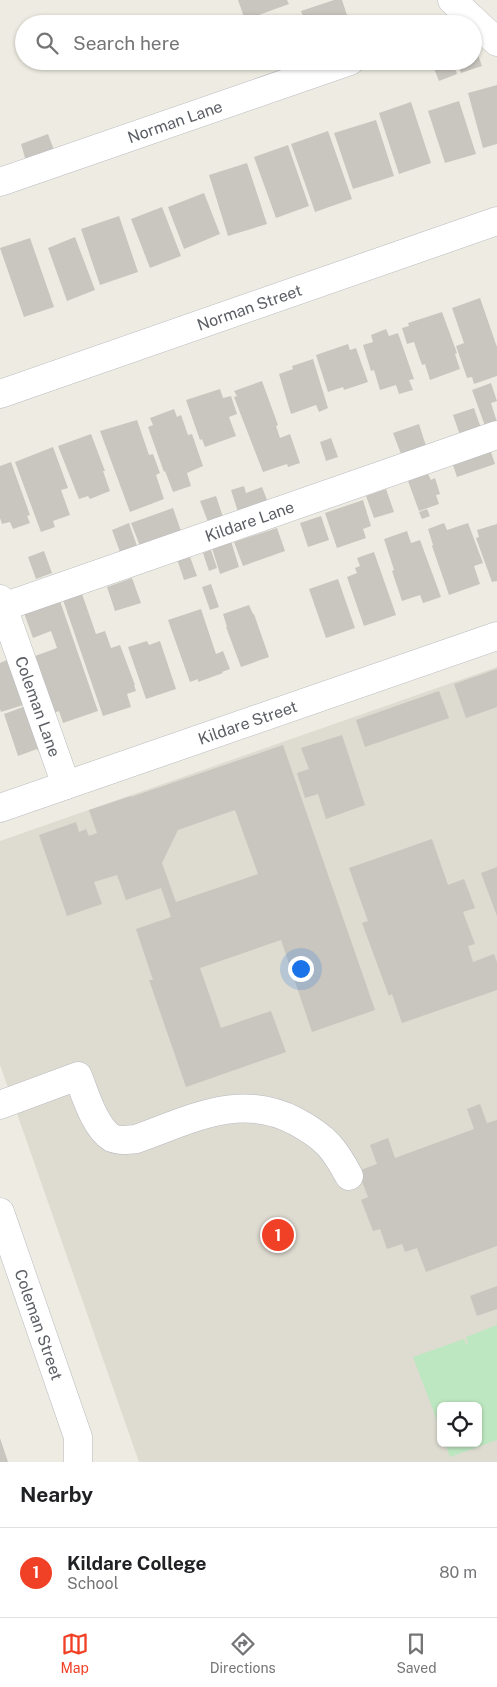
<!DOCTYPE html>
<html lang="en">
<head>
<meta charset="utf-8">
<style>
	:root { --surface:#fff; --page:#f6f6f6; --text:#202124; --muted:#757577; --line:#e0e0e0; --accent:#f04127 }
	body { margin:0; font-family:"Public Sans",sans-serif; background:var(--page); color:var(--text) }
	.controls { position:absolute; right:15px; bottom:15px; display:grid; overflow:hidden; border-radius:8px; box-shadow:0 1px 4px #0004 }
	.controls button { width:45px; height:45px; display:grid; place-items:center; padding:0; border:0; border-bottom:1px solid var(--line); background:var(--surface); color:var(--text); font:25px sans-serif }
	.you { position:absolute; left:300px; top:968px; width:18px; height:18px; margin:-12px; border:4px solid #fff; border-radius:50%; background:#1a73e8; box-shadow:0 0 0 8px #1a73e833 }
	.badge { display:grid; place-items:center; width:32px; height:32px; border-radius:50%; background:var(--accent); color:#fff; font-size:16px; font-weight:700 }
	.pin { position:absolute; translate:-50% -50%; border:2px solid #fff; box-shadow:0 1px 5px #0006 }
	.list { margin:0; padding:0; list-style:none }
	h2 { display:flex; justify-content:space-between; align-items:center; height:65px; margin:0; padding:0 20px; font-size:21px }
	h2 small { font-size:16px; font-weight:400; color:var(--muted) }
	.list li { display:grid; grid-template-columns:32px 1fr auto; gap:15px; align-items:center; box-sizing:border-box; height:90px; padding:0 20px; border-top:1px solid var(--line) }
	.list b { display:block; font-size:19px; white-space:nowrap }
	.list p { margin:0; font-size:16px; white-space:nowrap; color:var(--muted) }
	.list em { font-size:16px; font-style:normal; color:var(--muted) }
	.icon { flex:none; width:28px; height:28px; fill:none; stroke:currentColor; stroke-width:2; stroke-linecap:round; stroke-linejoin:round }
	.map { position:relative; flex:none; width:497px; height:1462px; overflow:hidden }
	.search { position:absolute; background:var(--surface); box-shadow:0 1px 4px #0004; left:15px; right:15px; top:15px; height:55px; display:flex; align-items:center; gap:12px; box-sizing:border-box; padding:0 18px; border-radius:28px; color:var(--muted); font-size:19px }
	.sheet { height:155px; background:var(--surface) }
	nav { display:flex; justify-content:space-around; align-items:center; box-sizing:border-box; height:70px; border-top:1px solid var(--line); background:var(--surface); font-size:14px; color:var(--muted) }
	nav a { display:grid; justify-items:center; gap:2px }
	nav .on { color:var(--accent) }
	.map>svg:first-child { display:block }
</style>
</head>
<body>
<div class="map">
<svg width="497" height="1462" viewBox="0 0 497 1462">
	<rect width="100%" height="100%" fill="#eeece2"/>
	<!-- education -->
	<path fill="#dedbd1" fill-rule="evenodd" d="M497,667V1462H139L0,1065V841ZM441,1406H478V1443H441Z"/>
	<!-- pitch -->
	<polygon fill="#bde7c0" points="497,1325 497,1440 450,1457 445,1443 478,1443 478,1406 441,1406 441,1431 413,1357 464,1339 466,1344 468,1344 466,1337"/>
	<!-- building -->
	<g fill="#c9c6bf" fill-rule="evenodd">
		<polygon points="238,0 287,0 289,4 245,20"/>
		<polygon points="334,0 342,0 350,24 306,24 301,11"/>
		<polygon points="473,41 482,66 461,73 457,61 473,61"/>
		<polygon points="431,61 452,61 457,74 439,81"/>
		<polygon points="497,85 497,144 483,148 468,93"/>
		<polygon points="459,101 476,154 445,163 428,111"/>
		<polygon points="411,102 431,163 399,174 379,113"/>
		<polygon points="376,120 394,176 353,189 334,133"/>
		<polygon points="328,131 352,199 315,212 291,144"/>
		<polygon points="48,134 54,150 26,161 21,144"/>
		<polygon points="288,145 309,206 276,218 254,157"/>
		<polygon points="247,163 267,224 228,236 209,175"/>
		<polygon points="204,193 220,234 184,249 168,207"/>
		<polygon points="162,207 181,256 150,268 131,219"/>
		<polygon points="119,216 138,272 100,285 81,229"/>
		<polygon points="75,237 95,290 67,301 48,248"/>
		<polygon points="30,238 54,307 24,317 0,248"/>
		<polygon points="480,298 497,347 497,376 474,384 472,377 467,378 456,346 464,343 452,308"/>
		<polygon points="442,312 457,353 455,354 460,369 430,380 425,364 422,365 414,342 407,344 402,328 409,326 408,323"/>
		<polygon points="386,329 389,336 398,333 414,379 409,380 413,390 399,394 396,385 380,390 374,370 371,371 363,345 373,342 371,335"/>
		<polygon points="348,344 350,350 356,348 368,382 344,390 343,387 328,392 316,355"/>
		<polygon points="313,359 328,408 319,412 316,405 291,414 279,374 293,369 292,366"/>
		<polygon points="262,381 278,425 276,426 280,438 290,434 300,463 288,467 287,464 263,472 234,397 237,396 234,391"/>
		<polygon points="491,383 497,401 491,403 497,422 485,426 472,390"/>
		<polygon points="220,389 223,398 231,396 237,414 229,417 236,436 205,447 202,439 200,440 186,400"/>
		<polygon points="474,408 481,428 460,435 453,415"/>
		<polygon points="174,409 177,417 181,415 188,435 192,434 203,466 187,473 191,486 173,492 165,471 164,472 148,427 153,425 150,418"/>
		<polygon points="137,420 149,455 153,454 160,473 156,475 164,499 130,512 100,431"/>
		<polygon points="419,424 426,446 401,454 393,433"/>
		<polygon points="91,434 105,471 103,471 110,491 90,499 88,496 79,499 58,446"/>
		<polygon points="331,438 338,457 326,461 320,442"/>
		<polygon points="53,447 68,488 61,490 70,515 53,521 55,527 41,532 15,462"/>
		<polygon points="490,449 495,464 457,477 452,462"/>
		<polygon points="11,462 30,515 27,516 30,523 13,529 10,522 2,524 0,518 0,466"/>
		<polygon points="428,474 431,480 435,478 440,494 436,495 439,504 419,511 408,481"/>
		<polygon points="244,486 246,493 262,487 269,505 239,515 231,490"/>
		<polygon points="386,489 394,512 374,518 366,496"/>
		<polygon points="216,496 223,517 208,522 200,501"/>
		<polygon points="363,500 371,526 363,529 366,538 337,548 325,513"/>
		<polygon points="173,508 181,531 140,546 131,523"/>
		<polygon points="427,509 430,516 422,519 419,512"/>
		<polygon points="321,516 329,540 308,547 300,523"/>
		<polygon points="129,523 137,546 120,552 112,530"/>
		<polygon points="444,523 447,530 468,523 483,563 474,566 480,584 449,595 432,546 433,545 428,529"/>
		<polygon points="497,524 497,581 492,582 476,538 479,537 477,530"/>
		<polygon points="277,528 285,551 243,566 234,542"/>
		<polygon points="407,531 411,543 420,540 441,597 423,603 420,595 402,601 392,571 394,570 384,539"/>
		<polygon points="231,541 239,567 220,574 212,548"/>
		<polygon points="211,550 217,568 209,571 203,553"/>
		<polygon points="44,551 52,573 36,579 28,557"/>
		<polygon points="374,552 396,615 364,626 347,577 357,573 355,568 360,566 357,558"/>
		<polygon points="189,554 197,576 184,580 177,559"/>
		<polygon points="132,578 141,603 115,611 107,587"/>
		<polygon points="338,579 355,628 326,638 309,589"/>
		<polygon points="211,584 219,607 210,610 202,587"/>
		<polygon points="82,594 96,634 105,631 111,648 120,645 135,685 134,685 136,691 127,694 131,707 103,716 63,600"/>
		<polygon points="60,601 98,711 63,723 59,711 54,713 35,656 57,648 51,631 33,638 24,613"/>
		<polygon points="249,605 253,614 254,614 269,657 241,667 226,627 227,627 223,614"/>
		<polygon points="201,609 216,654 223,651 230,669 222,672 223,673 198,682 198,679 190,682 168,620"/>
		<polygon points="147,641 149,645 160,641 176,689 146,699 128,647"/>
		<polygon points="7,660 23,705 1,712 0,709 0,663"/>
		<polygon points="497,669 497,707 466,718 454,684"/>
		<polygon points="439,691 449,718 365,747 356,720"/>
		<polygon points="26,706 41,749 38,751 37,749 18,756 4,714"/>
		<polygon points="342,735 365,805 326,819 318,794 305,798 297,773 309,769 301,748"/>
		<path d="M283,745L375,1010L312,1032L281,940L200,968L221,1028L271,1011L286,1052L186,1087L149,980H153L136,929L171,917L161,888L126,900L117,875L94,882L102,904L67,916L39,835L76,822L79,832L86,829L89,836L97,833L89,810L131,796V797ZM235,810L258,874L176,902L162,863L178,830Z"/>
		<polygon points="432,839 448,885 464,879 475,908 463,912 475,944 468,946 473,962 494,954 497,962 497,990 402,1023 392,994 389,996 362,923 368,921 349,868"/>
		<polygon points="497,867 497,916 481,873"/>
		<polygon points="480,1104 487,1123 497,1120 497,1246 426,1272 417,1248 405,1252 402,1244 387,1249 380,1229 373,1231 361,1200 368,1197 358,1171 377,1164 370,1145 388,1138 395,1158 474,1129 467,1109"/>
		<polygon points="497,1286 497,1309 477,1316 470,1296"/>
		<polygon points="0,1438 8,1462 0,1462"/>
	</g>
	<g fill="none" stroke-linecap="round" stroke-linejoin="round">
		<!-- minor casing -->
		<g stroke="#b8babf" stroke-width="29">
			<g id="minor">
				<polyline points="452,0 497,42"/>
				<path id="s1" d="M0,182L350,61"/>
				<path id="s2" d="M0,394L497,221"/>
				<path id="s3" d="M0,599L66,785"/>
				<path id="s4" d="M3,607L497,435"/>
				<path id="s5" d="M0,808L497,636"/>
				<path d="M0,1105L78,1076C85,1094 95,1128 112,1138C119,1141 128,1140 136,1139C190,1120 241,1091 297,1122C326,1138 334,1148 349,1176"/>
				<path id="s6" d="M0,1212L78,1437V1462"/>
			</g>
		</g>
		<!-- minor -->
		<use href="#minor" stroke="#fff" stroke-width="28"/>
	</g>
	<g text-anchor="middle" stroke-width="4.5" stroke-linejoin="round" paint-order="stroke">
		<!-- street labels -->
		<g font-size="16" fill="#5b5e64" stroke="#fff">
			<text dy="6" stroke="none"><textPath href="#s1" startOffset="185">Norman Lane</textPath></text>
			<text dy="6" stroke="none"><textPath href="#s2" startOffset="264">Norman Street</textPath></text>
			<text dy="6" stroke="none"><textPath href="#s4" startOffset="261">Kildare Lane</textPath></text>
			<text dy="6" stroke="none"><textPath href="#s3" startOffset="114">Coleman Lane</textPath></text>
			<text dy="6" stroke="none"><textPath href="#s5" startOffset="262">Kildare Street</textPath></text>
			<text dy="6" stroke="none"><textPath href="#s6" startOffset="119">Coleman Street</textPath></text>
		</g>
	</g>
</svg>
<div class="controls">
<button><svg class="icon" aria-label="locate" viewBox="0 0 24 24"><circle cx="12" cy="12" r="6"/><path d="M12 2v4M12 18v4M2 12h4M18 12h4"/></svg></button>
</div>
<div class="you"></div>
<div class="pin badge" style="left:278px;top:1235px">1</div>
<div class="search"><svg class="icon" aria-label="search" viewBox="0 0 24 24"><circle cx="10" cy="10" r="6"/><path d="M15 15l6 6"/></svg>Search here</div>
</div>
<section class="sheet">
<h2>Nearby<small></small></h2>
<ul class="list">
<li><span class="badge">1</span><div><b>Kildare College</b><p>School</p></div><em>80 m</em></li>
</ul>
</section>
<nav>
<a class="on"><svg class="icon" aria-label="map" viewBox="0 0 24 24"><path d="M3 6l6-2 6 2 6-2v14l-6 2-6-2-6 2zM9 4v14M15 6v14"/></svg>Map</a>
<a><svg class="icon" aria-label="directions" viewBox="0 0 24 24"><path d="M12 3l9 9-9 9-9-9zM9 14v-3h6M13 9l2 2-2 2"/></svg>Directions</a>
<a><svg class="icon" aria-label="saved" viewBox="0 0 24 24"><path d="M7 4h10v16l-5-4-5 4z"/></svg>Saved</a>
</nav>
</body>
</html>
